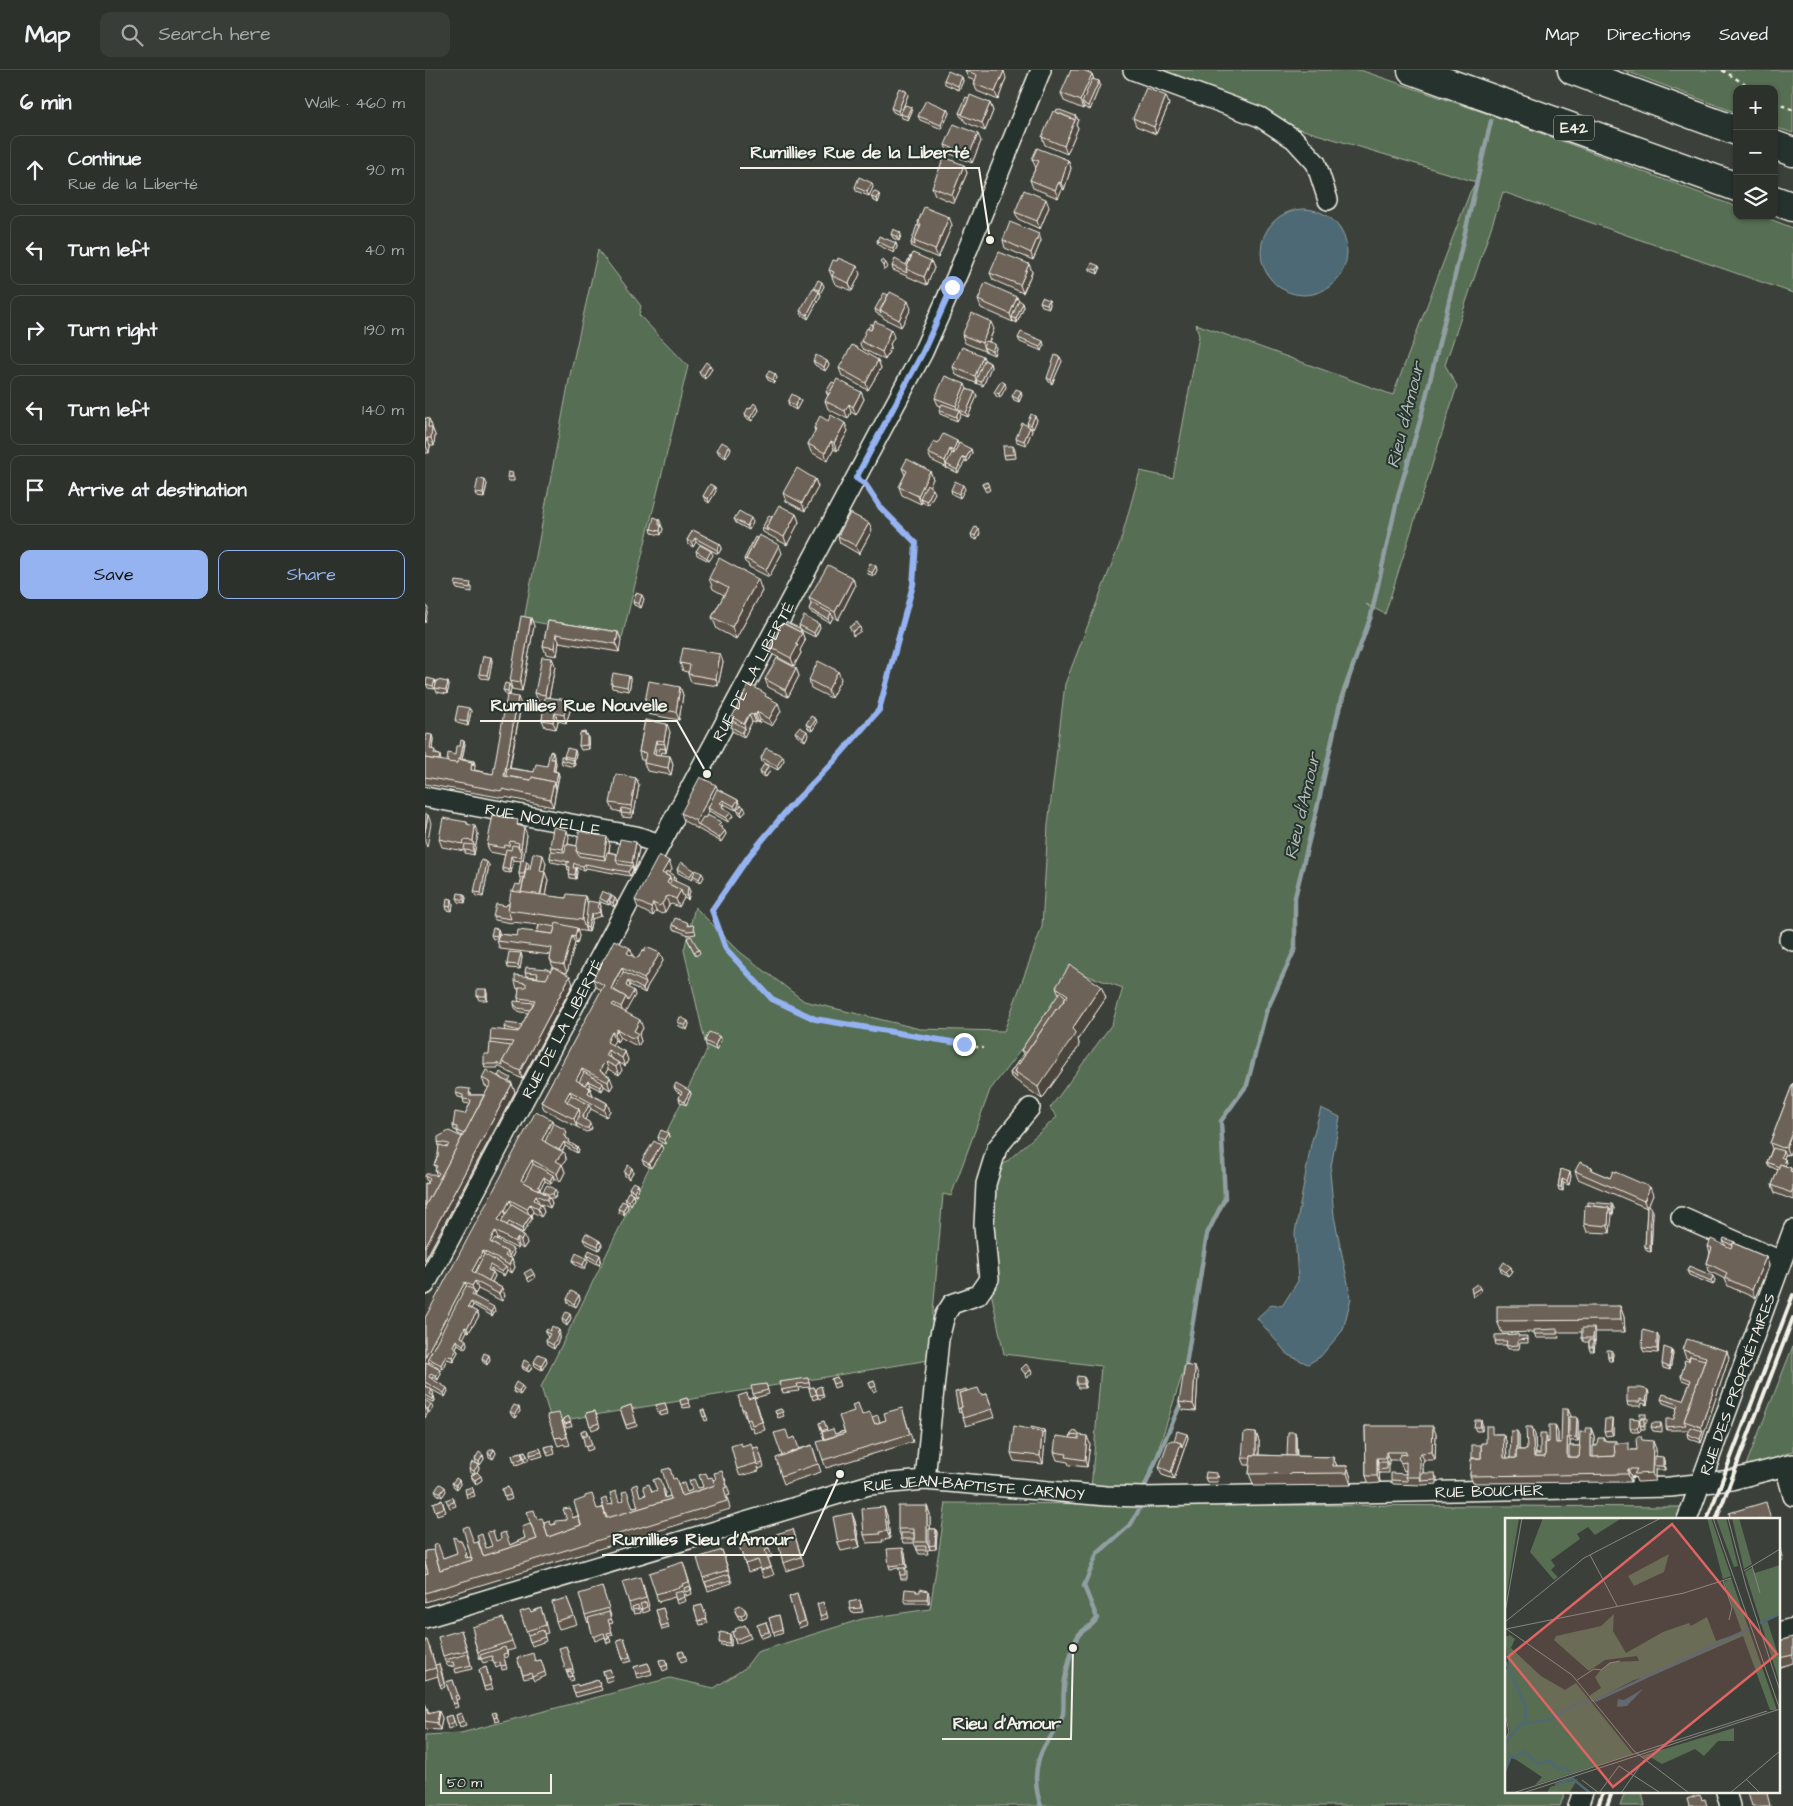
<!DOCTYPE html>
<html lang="en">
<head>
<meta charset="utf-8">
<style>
	:root { --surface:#2c312c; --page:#383d38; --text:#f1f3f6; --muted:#a6a9a9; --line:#484c48; --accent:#95b2f1 }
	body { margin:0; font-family:"Architects Daughter",sans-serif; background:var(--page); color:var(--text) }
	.controls { position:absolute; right:15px; top:15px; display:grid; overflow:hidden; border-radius:10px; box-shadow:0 1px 4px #0004 }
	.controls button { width:45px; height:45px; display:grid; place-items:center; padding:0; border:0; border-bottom:1px solid var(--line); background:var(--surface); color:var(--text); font:25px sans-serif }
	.scale { position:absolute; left:15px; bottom:12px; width:112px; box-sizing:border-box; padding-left:5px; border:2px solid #f4f1e8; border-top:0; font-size:14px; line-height:18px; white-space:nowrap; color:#f4f1e8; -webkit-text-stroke:4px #26332d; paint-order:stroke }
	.stop { position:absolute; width:15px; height:15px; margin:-11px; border:4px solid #95b2f1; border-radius:50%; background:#fff }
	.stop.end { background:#95b2f1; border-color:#fff; box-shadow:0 1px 5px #0008 }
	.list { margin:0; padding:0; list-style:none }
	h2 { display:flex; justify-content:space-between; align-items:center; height:65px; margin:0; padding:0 20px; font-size:21px }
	h2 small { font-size:16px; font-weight:400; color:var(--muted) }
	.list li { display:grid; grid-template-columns:32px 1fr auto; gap:15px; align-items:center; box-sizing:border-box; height:70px; margin:0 10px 10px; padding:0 10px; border:1px solid var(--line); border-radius:10px }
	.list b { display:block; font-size:19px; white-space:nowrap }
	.list p { margin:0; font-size:16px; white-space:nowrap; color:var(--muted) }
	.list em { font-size:16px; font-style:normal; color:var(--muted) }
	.actions { display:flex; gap:10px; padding:15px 20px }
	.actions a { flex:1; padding:11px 0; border:1px solid var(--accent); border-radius:10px; text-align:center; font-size:18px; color:var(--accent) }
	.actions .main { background:var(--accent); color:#111 }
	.icon { flex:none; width:28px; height:28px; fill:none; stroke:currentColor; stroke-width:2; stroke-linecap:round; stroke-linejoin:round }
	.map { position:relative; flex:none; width:1368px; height:1736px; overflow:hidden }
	header { display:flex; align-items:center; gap:30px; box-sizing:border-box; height:70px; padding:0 25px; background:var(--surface); border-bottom:1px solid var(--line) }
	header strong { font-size:24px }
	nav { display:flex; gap:28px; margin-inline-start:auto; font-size:18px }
	.search { width:350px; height:45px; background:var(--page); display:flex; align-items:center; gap:12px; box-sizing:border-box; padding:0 18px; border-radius:10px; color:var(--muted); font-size:19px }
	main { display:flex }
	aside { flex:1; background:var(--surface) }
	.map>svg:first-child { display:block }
</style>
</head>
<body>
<header>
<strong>Map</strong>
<div class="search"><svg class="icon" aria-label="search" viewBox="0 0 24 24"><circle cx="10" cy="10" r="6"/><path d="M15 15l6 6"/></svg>Search here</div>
<nav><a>Map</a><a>Directions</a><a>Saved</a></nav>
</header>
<main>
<aside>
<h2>6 min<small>Walk · 460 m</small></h2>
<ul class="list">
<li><svg class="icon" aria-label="ahead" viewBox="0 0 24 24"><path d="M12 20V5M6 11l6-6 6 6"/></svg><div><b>Continue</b><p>Rue de la Liberté</p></div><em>90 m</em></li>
<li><svg class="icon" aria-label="left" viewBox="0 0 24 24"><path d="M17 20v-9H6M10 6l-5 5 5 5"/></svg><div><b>Turn left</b></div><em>40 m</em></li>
<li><svg class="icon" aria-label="right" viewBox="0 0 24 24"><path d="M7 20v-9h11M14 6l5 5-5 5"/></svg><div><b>Turn right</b></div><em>190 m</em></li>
<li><svg class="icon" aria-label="left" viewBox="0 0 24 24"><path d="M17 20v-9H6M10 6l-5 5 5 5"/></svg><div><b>Turn left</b></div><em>140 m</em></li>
<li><svg class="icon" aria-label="arrive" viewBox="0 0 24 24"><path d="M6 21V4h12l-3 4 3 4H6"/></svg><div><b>Arrive at destination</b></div></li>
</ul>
<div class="actions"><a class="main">Save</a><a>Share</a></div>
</aside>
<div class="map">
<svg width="1368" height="1736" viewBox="0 0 1368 1736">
	<rect width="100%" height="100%" fill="#3b413a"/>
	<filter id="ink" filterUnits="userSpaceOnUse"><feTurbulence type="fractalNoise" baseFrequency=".02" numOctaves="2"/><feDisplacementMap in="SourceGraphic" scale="10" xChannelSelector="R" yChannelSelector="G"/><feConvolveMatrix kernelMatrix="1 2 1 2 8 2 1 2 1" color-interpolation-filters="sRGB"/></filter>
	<g filter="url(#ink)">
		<!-- green -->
		<g fill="#576e53" stroke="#a6b09e">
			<polygon points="721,0 935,0 1081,50 1312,137 1312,146 1337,146 1368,158 1368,223 1078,122 1020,295 1032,316 960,544 941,534 947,539 909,662 870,827 870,879 839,947 822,1015 796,1051 800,1128 782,1164 762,1290 718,1427 666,1420 676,1296 579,1284 566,1222 562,1109 632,1047 625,1038 687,954 698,918 655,903 565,1020 526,1126 518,1124 504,1290 127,1352 116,1317 282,980 259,880 270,837 315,882 379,931 495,959 579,961 617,857 623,755 640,614 695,473 715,401 748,408 774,266 771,254 968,325 1045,122 1051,112 835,47"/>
			<polygon points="1198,0 1368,0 1368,63 1349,57 1349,19 1312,19 1312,43"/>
			<polygon points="173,180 216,236 214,245 263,296 197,568 99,550 145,305"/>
			<polygon points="1368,1276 1368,1381 1319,1400"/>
			<polygon points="521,1433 1258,1437 1253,1450 1082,1450 1082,1722 1140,1722 1135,1736 0,1736 0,1665 36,1663 245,1608 289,1618 320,1598 332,1582 437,1549 505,1539"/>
			<polygon points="1200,1722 1217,1722 1220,1736 1195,1736"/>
		</g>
		<!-- water -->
		<g fill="#4e6974" stroke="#909fa2">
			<circle cx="879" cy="182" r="43"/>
			<polygon points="896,1038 915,1047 905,1102 909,1146 926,1228 918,1260 895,1287 883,1294 863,1285 832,1248 847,1234 857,1236 873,1211 870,1163 886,1074"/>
		</g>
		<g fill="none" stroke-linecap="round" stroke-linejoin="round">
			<!-- stream -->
			<g stroke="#909fa2" stroke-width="4.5">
				<polyline points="760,1301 782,1164 800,1128 796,1051 822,1015 841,942 870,879 870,827 894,730 916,629 946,546 973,426 995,351 1017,261 1066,51"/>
				<polyline points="720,1416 755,1335 756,1329"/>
				<path d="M616,1736C609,1717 609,1695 619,1677C625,1666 635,1657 638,1644C639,1635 638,1626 639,1617C640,1606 647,1575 653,1566C658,1558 668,1557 672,1548L659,1516L672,1484L706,1454L715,1438"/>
			</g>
			<!-- minor casing -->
			<g stroke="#f4f1e8" stroke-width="22">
				<g id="minor">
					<polyline points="708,0 835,47 869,69 891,93 903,130"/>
					<path id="s1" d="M0,727L211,766L235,774"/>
					<polyline points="1364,869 1368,871"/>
					<polyline points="1256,1147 1356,1191"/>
					<path id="s2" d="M0,1215L498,282L533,203L616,0"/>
					<polyline points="1360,1396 1368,1426"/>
					<polyline points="500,1410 514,1269 520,1245 527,1234 553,1225 564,1209 559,1156 561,1114 572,1078 605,1038"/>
					<path id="s3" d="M1262,1450L1368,1160"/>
					<path id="s4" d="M0,1548L444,1415L500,1410L681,1426L718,1427L1245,1417L1306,1410L1368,1394"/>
					<polyline points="1354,1562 1368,1558"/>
					<polyline points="1301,1722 1305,1736"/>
					<polyline points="1153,1736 1158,1722"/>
				</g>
			</g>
			<!-- highway casing -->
			<g stroke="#f4f1e8" stroke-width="31">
				<g id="highway">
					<polyline points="987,0 1312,117"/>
					<polyline points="1147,0 1312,61"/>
					<polyline points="1349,75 1368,82"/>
					<polyline points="1349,130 1368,137"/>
				</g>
			</g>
			<!-- path -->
			<g stroke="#f4f1e8" stroke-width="2.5" stroke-dasharray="4 4" stroke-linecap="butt">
				<polyline points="1297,0 1328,19"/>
				<polyline points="1349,32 1368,40"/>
				<polyline points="444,418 455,438 491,473 488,515 454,639 410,690 363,738 324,786 287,840 301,879 347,929 390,949 558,978"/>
			</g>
			<!-- minor -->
			<use href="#minor" stroke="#26332d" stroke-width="19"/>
			<!-- highway -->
			<use href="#highway" stroke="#26332d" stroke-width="28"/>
			<!-- rail -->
			<g stroke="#f4f1e8" stroke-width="4">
				<polyline points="1282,1450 1368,1225"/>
				<polyline points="1291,1450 1368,1248"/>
				<polyline points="1173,1736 1178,1722"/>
				<polyline points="1182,1736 1187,1722"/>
			</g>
		</g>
		<!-- wall -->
		<g fill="#5e544c" stroke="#f4f1e8">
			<polygon points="540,0 581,8 573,30 552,21 549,14 550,11 543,8"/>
			<polygon points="667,4 669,10 674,11 675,15 665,40 659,37 658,39 639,31 636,23"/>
			<polygon points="537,7 538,11 534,20 520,14 519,10"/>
			<polygon points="483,25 475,45 468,42 466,38"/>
			<polygon points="544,28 565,33 568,41 560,61 540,52 538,48 536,47 534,43"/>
			<polygon points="744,34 731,64 711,56 708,48"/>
			<polygon points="486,37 487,41 483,50 477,48 475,44"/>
			<polygon points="522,39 524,43 517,59 495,50 493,46"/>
			<polygon points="631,42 651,46 653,50 651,54 653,58 642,84 620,75 617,67"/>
			<polygon points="556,71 547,93 523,83 520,75"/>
			<polygon points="607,89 643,90 646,98 639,120 637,119 633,128 608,118 605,110 611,97 610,96"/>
			<polygon points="539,95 542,103 529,133 510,125 507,117"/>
			<polygon points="430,117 448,117 444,126 431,121"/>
			<polygon points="454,124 455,127 453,133 448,130 446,127"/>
			<polygon points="624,137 615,159 593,149 590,142"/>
			<polygon points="493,152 527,155 513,188 487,177 486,173 494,156"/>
			<polygon points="475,162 476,165 474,171 468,168 466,164"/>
			<polygon points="614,164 616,171 608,190 580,178 578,170"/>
			<polygon points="452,171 471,173 472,177 469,183 453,175"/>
			<polygon points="412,191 435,204 427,221 410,214 404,200"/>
			<polygon points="506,191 509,198 502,215 468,200 467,196 481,195"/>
			<polygon points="604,194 607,202 598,223 568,210 565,203"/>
			<polygon points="674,196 675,199 673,204 666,201 664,198"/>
			<polygon points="399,216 395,223 396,225 383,249 377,245 375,241 390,219 389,218"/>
			<polygon points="553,230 594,231 598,233 599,237 592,253 588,251 588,252 556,238"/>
			<polygon points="624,230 625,234 624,238 617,236 615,232"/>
			<polygon points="450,239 486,239 476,257 458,248 457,246 451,243"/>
			<polygon points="569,259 564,272 571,278 569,285 540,273 537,265"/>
			<polygon points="469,267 465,274 466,277 460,290 438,279 436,277 435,273 436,271"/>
			<polygon points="593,268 619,275 617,281 595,272"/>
			<polygon points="453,290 456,298 443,320 417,306 414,298"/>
			<polygon points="560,290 565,293 566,297 558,316 531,305 528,297"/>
			<polygon points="388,291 402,291 404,295 400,301 390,295"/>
			<polygon points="637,291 627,314 624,312 622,308"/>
			<polygon points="287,299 280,309 276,306 274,302"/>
			<polygon points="350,304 352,308 349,313 343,310 341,306"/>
			<polygon points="410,313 436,322 439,329 431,345 426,342 423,349 403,339 400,331 403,326 401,322"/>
			<polygon points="581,317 575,328 571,326 569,322"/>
			<polygon points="542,319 550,322 552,326 543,347 536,344 532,351 515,344 514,340 516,336 513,335 510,328"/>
			<polygon points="596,321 597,325 594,332 589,330 587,326"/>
			<polygon points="376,331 371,340 364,336 363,332"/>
			<polygon points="332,336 334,340 327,351 321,348 320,344 325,339"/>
			<polygon points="610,346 612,350 608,359 606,358 607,361 601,375 592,372 591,368 603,356 602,353"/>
			<polygon points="0,348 4,349 10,365 9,376 5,376 4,383 0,383"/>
			<polygon points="403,351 423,361 412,381 409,379 402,391 386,382 383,374 390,362 389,358"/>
			<polygon points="532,371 533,375 546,379 547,383 542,392 540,391 533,403 506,390 503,383 513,373"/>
			<polygon points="304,376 306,379 301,388 294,384 292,380"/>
			<polygon points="588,376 590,380 591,388 580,389 579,385"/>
			<polygon points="477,398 505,401 508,409 504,416 510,423 503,435 497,432 496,434 477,425 474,417 480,405"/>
			<polygon points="82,407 89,407 89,411 84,411"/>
			<polygon points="390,409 393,417 380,441 361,431 358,423"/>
			<polygon points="562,412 565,420 561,422 557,414"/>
			<polygon points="62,414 59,428 52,427 50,423"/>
			<polygon points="540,419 535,428 527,424 526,420"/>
			<polygon points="291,421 284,433 280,430 278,426"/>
			<polygon points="371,444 374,452 362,475 338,462 337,458 347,447"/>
			<polygon points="234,449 236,453 236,455 238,459 236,465 227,463 226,459"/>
			<polygon points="309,449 328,452 324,460 311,453"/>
			<polygon points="444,453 447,460 434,484 415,473 413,466"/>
			<polygon points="268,460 295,474 297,478 293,484 271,472 268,477 263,474 262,470"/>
			<polygon points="555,463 552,470 547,468 546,464"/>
			<polygon points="271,481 288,485 284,491 272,485"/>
			<polygon points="357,483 344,507 324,497 323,494 320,492 319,489"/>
			<polygon points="442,500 452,500 449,506 443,504"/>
			<polygon points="284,508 337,521 311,569 292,559 287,547 299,525 288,519"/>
			<polygon points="428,508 430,516 413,550 408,547 405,553 385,542 384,539 386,534 384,528"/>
			<polygon points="30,515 47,517 47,522 32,519"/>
			<polygon points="219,529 216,538 209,535 208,532"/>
			<polygon points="106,548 109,556 97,621 87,619 85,611"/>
			<polygon points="123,551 193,562 196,570 194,582 134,572 132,586 121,584 118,576"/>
			<polygon points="360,554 375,559 374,555 395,557 390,567 376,560 380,571 375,580 376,583 369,596 347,584 345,577"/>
			<polygon points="66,587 67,591 64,609 56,608 54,604"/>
			<polygon points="127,588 130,596 124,628 143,630 146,638 141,653 133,651 131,659 120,657 117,650 120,632 113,631 110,623"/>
			<polygon points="298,592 293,616 266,612 263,604 263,602 258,601 255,593"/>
			<polygon points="371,598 374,606 363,627 343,617 340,609"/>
			<polygon points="204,606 206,610 204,621 187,618 186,614"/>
			<polygon points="416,609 406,628 386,618 384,610"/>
			<polygon points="10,610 11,614 10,619 3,618 1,614"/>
			<polygon points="23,612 24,616 22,624 12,622 10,618"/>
			<polygon points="84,614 86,618 85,625 80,623 78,620"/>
			<polygon points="255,617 258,625 254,650 222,644 219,637"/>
			<polygon points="343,627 356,641 347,656 335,650 334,653 332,652 331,653 327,652 319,667 307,661 306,657 308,651 307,647"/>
			<polygon points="96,635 85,698 109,702 122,696 129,686 129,689 131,693 130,701 133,702 134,706 128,737 80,727 79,728 0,714 0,672 7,665 8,669 7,679 12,683 11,684 15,685 16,691 22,692 30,685 35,676 40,674 37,690 49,691 50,695 49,700 68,704"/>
			<polygon points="44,638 46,641 43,656 32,653 30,650"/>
			<polygon points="220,650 245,662 241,683 237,682 236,685 245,686 248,694 246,705 222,701 219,693 219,690 216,690 214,682"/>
			<polygon points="392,653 387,661 383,658 381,654"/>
			<polygon points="160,662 163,668 164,679 156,680 154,676"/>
			<polygon points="370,662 383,665 380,671 372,666"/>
			<polygon points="151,684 149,692 150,694 149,697 137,694 136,690 139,686 140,688 139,686"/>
			<polygon points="336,688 359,690 353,700 337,692"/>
			<polygon points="345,700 341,707 336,705 335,701"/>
			<polygon points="211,708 214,715 209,744 207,744 206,748 197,747 196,742 188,740 185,733"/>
			<polygon points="292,719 313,730 314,734 311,740 299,734 298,735 299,739 308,746 303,752 284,741 280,748 296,752 297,756 296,757 301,764 296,772 259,751 256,743"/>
			<polygon points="312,740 321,741 317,746 314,743"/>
			<polygon points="42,752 43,754 53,764 49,785 40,783 40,781 17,777 14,769"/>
			<polygon points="95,756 102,765 98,790 104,795 103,799 105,799 121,793 119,802 123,810 120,826 141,828 160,826 163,834 175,833 176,837 175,840 176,846 167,849 164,862 152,860 154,866 152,874 150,873 142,903 136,902 148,914 97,1009 73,996 73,998 60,998 59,994 64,984 67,974 65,970 80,961 79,957 97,955 103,943 95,942 90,938 89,934 94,932 93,928 94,919 92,919 90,911 112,908 112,907 101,906 100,902 126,901 128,897 125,889 126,885 75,879 72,871 73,869 68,869 66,865 73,859 74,862 74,864 92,866 112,862 114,855 87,852 87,853 70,850 68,846 84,834 88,822 95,815 97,808 95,808 94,804 96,791 88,790 86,803 79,802 77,798 80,785 65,782 62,775"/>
			<polygon points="144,767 143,774 152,776 185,775 184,782 192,784 211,772 214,779 209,801 208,800 205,806 161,798 159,800 154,799 151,797 151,798 152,802 151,809 145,808 144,804 145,800 143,800 142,795 126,792 125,788 126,781 125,777"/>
			<polygon points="64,795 58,827 51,826 49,822"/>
			<polygon points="247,799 244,803 251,809 250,811 265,821 263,830 259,828 254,837 247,834 244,835 240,842 237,844 231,841 228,846 213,838 210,830"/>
			<polygon points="252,799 269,800 270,802 279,807 276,812 269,809 268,807 267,810 253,803"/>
			<polygon points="39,824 41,828 40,833 34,832 32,828"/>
			<polygon points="187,827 190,828 192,832 189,837 186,835 185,833 184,835 175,832 174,828"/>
			<polygon points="28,833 27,841 22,840 21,836"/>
			<polygon points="262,852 264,856 268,855 271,864 264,865 248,859 247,855"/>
			<polygon points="262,868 274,880 275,883 271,886"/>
			<polygon points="205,878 207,886 211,888 214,887 219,881 235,883 238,891 222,917 220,923 205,915 203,918 210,925 200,942 218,958 214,965 216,971 213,976 208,974 195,967 192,972 190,970 187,975 200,982 203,990 200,996 185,988 197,1000 194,1005 183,999 180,1004 188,1015 185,1020 179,1016 177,1021 165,1015 163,1017 165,1018 168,1025 182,1033 185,1041 181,1047 166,1039 160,1049 167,1058 165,1061 161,1062 119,1039 116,1032 177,920 171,917 168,909 180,888"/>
			<polygon points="96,883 97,887 95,899 83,898 82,894"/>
			<polygon points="631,917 681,928 653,969 654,974 653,978 617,1029 586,1007 585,1003 598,984 596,980 634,924"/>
			<polygon points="62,923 62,930 54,930 52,926"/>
			<polygon points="263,951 264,954 262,960 254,956 253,952"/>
			<polygon points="296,970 291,980 281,975 280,971"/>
			<polygon points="73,1006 87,1012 86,1014 87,1014 90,1022 0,1190 0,1113 2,1114 3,1111 1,1110 0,1106 12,1106 12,1105 11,1104 10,1100 11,1099 9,1095 13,1086 14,1075 13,1072 37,1067 38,1066 33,1064 32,1061 29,1060 28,1056 40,1044 45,1034 39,1033 38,1028 33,1027 31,1023 46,1023 46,1025 59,1025 64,1018 60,1016 57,1008"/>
			<polygon points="1368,1013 1368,1075 1364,1085 1361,1084 1361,1086 1360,1085 1359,1088 1360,1089 1361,1093 1360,1096 1366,1098 1368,1102 1368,1130 1350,1123 1347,1115 1353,1100 1344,1096 1342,1092 1347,1079 1345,1073"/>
			<polygon points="249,1017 265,1021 266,1024 261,1035 255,1032 254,1028 256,1024 251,1021"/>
			<polygon points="127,1050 128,1053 142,1063 140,1066 142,1069 145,1073 152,1077 154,1080 152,1083 140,1076 137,1081 141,1087 141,1090 137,1094 140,1102 135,1112 129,1108 126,1114 120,1111 115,1119 116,1121 119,1123 118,1121 132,1123 130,1128 125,1128 127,1133 125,1138 114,1133 116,1134 119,1142 116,1147 108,1142 106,1145 107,1148 98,1163 85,1156 84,1157 99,1165 102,1173 98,1179 94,1176 93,1179 73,1169 72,1171 89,1183 86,1189 87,1189 90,1197 87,1203 82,1200 79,1206 66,1199 66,1201 68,1202 70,1206 67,1212 77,1218 80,1226 77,1231 53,1219 49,1226 70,1241 67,1246 48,1235 46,1239 52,1242 54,1246 44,1262 42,1261 38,1268 42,1274 40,1279 33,1274 31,1278 32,1279 33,1282 28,1291 22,1289 17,1299 4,1292 3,1294 15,1300 16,1303 13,1310 7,1307 7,1309 23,1321 20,1327 0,1316 0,1248"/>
			<polygon points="243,1063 244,1067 240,1074 234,1071 233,1067"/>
			<polygon points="236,1075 238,1079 226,1098 219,1094 217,1090"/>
			<polygon points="1167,1097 1168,1101 1228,1125 1223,1136 1228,1141 1226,1182 1222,1181 1220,1177 1222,1138 1153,1109 1150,1101"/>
			<polygon points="207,1098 208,1102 204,1109 200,1106 199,1102"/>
			<polygon points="1136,1099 1146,1106 1144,1115 1138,1113 1138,1121 1134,1120 1133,1117"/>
			<polygon points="204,1118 214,1118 211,1125 205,1122"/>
			<polygon points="200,1128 209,1128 206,1135 201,1132"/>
			<polygon points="202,1133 203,1137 199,1145 194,1143 193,1139"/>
			<polygon points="1189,1138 1188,1144 1186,1144 1185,1163 1162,1162 1159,1154"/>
			<polygon points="158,1169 175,1171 177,1175 174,1180 160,1173"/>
			<polygon points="1298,1171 1310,1172 1311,1174 1341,1187 1344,1195 1330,1228 1303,1216 1300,1209 1284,1201 1282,1193 1285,1183 1283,1176 1300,1175"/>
			<polygon points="162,1185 176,1189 174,1195 163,1189"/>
			<polygon points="148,1190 163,1192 159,1199 149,1194"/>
			<polygon points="1086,1197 1087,1201 1083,1206 1076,1202 1075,1198"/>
			<polygon points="1262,1201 1290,1210 1288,1215 1264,1205"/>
			<polygon points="154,1225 155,1229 151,1237 143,1233 142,1229"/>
			<polygon points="1195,1236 1199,1247 1200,1262 1170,1262 1170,1272 1169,1272 1169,1281 1165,1281 1164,1277 1164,1272 1159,1272 1157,1268 1157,1262 1133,1262 1134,1268 1111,1268 1109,1262 1077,1263 1072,1251"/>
			<polygon points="146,1248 142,1256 138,1253 137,1249"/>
			<polygon points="125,1261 135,1264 134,1267 134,1269 129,1279 122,1275 121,1271 123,1267 122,1266 120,1262"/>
			<polygon points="1232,1264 1234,1268 1233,1283 1219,1282 1217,1278"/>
			<polygon points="1094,1266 1103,1270 1103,1273 1095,1273 1094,1279 1083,1279 1081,1275 1071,1275 1070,1271"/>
			<polygon points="1186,1280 1188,1284 1187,1291 1184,1291 1183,1287"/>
			<polygon points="1247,1280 1248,1284 1245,1300 1238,1298 1237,1294"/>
			<polygon points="1258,1280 1304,1288 1276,1373 1263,1368 1262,1364 1264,1360 1242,1360 1241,1357 1249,1349 1252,1338 1238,1333 1236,1329 1258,1330 1265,1313 1257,1310 1256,1306 1260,1294 1259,1292 1264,1291 1264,1289 1261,1288"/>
			<polygon points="57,1288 65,1289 62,1295 58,1292"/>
			<polygon points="122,1291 117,1300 110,1296 109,1292"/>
			<polygon points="97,1296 107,1297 104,1302 98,1299"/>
			<polygon points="773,1305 771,1341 757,1340 754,1332"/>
			<polygon points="412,1307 415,1316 409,1318 406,1309"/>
			<polygon points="449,1311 452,1320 448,1322 444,1313"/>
			<polygon points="661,1311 660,1318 653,1318 651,1314"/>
			<polygon points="354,1312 384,1312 385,1317 373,1318 374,1321 358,1323"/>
			<polygon points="341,1314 344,1324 330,1328 328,1324"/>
			<polygon points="0,1316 7,1320 9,1324 8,1325 10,1330 9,1333 0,1328"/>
			<polygon points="396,1316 399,1327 394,1329 392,1325"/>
			<polygon points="389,1317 393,1328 388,1330 384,1318"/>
			<polygon points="88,1318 99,1319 95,1325 89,1322"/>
			<polygon points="1223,1320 1224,1324 1222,1335 1217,1333 1216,1336 1203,1336 1202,1332"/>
			<polygon points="542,1321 556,1325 562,1324 570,1347 541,1356 536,1342 534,1343 533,1339"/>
			<polygon points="262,1328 266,1337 258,1338 255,1330"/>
			<polygon points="323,1329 332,1334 340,1360 329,1363 327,1357 325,1358 321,1347 320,1347 317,1339"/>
			<polygon points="240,1333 243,1344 235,1346 231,1335"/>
			<polygon points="206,1335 212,1356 202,1359 195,1339"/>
			<polygon points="477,1338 488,1372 401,1398 398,1390 399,1369 394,1353 399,1351 402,1361 410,1364 419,1361 437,1345 449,1353 455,1352 461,1350"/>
			<polygon points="356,1339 359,1346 353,1348 350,1341"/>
			<polygon points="276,1340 279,1340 283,1350 280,1351"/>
			<polygon points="95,1341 91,1348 87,1346 85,1342"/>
			<polygon points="170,1341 175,1357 167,1360 161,1343"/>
			<polygon points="143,1346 147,1356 141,1358 138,1349"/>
			<polygon points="1146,1347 1153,1351 1153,1371 1145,1371 1145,1376 1155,1376 1161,1362 1166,1358 1169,1366 1169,1376 1172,1376 1179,1368 1181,1371 1191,1371 1191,1373 1206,1380 1212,1380 1217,1370 1231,1379 1231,1386 1239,1390 1240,1400 1230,1400 1230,1411 1214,1412 1212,1412 1210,1407 1206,1406 1206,1412 1048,1413 1045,1406 1047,1388 1056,1375 1061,1373 1070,1364 1078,1364 1081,1371 1082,1388 1085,1388 1094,1365 1094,1380 1102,1380 1110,1365 1111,1384 1115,1384 1122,1367 1122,1372 1124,1372 1130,1355 1133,1363 1133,1373 1136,1373"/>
			<polygon points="1215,1348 1222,1348 1222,1352 1220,1352 1220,1359 1216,1359 1215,1357 1216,1360 1214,1362 1207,1362 1205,1358 1214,1349 1215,1352"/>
			<polygon points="137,1350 145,1375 140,1376 139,1374 133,1376 130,1368"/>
			<polygon points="1056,1350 1057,1354 1057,1361 1051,1361 1049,1357"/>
			<polygon points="1188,1353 1188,1365 1181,1366 1179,1362"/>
			<polygon points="1236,1353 1237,1357 1237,1362 1228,1361 1226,1357"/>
			<polygon points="940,1356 1011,1364 1010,1390 999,1390 997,1395 998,1398 998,1403 1012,1407 1012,1414 998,1415 968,1414 966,1410 981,1404 981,1400 979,1401 974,1390 964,1390 964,1403 954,1403 955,1413 944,1414 941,1406"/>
			<polygon points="161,1359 168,1379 162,1381 156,1361"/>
			<polygon points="606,1359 619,1360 620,1364 618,1394 589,1391 586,1383"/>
			<polygon points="831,1363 834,1371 834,1385 862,1386 871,1366 872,1386 908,1387 912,1396 922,1396 926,1408 926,1415 829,1416 824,1404 825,1395 820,1395 817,1388"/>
			<polygon points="762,1364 763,1368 749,1409 737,1405 734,1397 749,1371"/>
			<polygon points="645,1365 654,1365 665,1374 662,1397 644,1395 643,1392 632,1390 629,1382 646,1368"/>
			<polygon points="364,1369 374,1379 387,1375 396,1402 359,1414 356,1406 357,1386"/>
			<polygon points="128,1375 130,1384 123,1386 120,1377"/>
			<polygon points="317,1376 328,1379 333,1377 339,1397 334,1399 333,1397 334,1401 315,1406 312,1399"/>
			<polygon points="115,1378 118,1386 107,1389 105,1385"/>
			<polygon points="69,1379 71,1383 68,1389 64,1387 63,1383"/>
			<polygon points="100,1381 104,1390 100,1392 97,1382"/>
			<polygon points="96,1382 99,1392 91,1395 87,1385"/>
			<polygon points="58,1385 59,1389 55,1395 51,1393 50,1389"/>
			<polygon points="53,1395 54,1398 52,1402 57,1410 51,1414 48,1410 46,1406 49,1404 45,1403 44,1399"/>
			<polygon points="794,1406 793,1412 782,1412 780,1408"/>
			<polygon points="283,1408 289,1410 300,1408 305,1425 302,1426 305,1439 0,1532 0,1481 18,1488 32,1483 33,1471 36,1471 43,1488 46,1487 49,1473 62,1478 67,1476 71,1471 85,1475 100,1468 106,1456 112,1449 119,1454 126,1455 194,1432 208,1438 213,1437 216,1426 227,1422 239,1419 241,1423 239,1423 240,1428 245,1426 248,1409 262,1422 278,1417"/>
			<polygon points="34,1410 35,1414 32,1419 29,1417 27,1413"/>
			<polygon points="47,1417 50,1426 42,1428 41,1424"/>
			<polygon points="83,1417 87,1429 81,1431 77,1419"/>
			<polygon points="10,1420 21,1421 17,1427 12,1424"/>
			<polygon points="28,1427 31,1436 25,1438 23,1434"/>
			<polygon points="17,1430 21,1442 12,1445 8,1433"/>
			<polygon points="502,1436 505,1444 505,1459 511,1459 512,1463 511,1479 502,1480 503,1484 494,1484 489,1473 478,1473 473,1459"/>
			<polygon points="462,1445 465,1469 457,1470 458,1472 442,1473 439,1465"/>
			<polygon points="430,1451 435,1477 416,1481 413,1473"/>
			<polygon points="368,1459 379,1495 361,1501 358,1493"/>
			<polygon points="340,1467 347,1487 343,1488 349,1505 339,1508 335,1498 323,1502 314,1475"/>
			<polygon points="1354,1476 1358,1490 1354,1491"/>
			<polygon points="297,1480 306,1508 305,1508 307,1513 283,1521 278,1508"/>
			<polygon points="480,1482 482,1498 479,1498 480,1498 482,1502 482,1509 476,1509 475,1505 474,1498 465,1499 464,1496"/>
			<polygon points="258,1492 267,1520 266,1520 267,1524 261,1526 261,1524 259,1525 261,1531 252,1534 250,1527 233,1532 231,1524"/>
			<polygon points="218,1514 224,1536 223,1536 224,1541 218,1543 216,1538 215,1539 216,1543 209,1544 208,1541 206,1541 204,1533"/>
			<polygon points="177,1517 186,1546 185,1546 188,1553 184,1554 188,1565 184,1566 186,1572 182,1573 180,1567 170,1571 164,1552 163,1553 160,1545"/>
			<polygon points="491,1520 492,1522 504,1525 504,1533 481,1533 479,1529"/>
			<polygon points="372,1524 382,1555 374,1558 364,1527"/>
			<polygon points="142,1528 152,1554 134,1559 131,1551"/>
			<polygon points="398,1532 403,1548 396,1550 395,1546"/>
			<polygon points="436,1534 438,1542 427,1543 425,1539"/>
			<polygon points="277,1535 283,1553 275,1555 269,1537"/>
			<polygon points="116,1538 123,1563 119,1564 121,1571 107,1576 101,1561 106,1542"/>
			<polygon points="238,1538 244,1558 237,1560 231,1540"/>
			<polygon points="320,1539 322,1543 321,1547 318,1550 314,1549 310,1541"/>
			<polygon points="354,1545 358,1563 350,1566 344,1548"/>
			<polygon points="78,1548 90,1579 82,1581 83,1587 79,1588 82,1599 77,1600 76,1596 71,1598 68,1590 58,1593 56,1589 55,1590 48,1566"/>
			<polygon points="341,1552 346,1565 337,1568 332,1555"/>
			<polygon points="320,1555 326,1568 311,1574 307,1562 311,1561"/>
			<polygon points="36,1560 45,1588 44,1588 47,1599 31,1603 29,1596 24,1597 21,1594 18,1586"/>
			<polygon points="306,1567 306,1576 296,1575 294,1572"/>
			<polygon points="1368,1567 1368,1593 1355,1597 1354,1598 1354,1571"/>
			<polygon points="199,1568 207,1591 199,1593 192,1570"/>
			<polygon points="0,1570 5,1578 10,1595 16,1598 20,1617 16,1618 13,1606 0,1610"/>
			<polygon points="141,1576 149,1603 147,1604 149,1610 145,1611 141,1601"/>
			<polygon points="258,1581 262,1590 256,1592 255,1588"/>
			<polygon points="92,1588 111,1591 116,1590 121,1606 109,1611 107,1607 99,1609"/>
			<polygon points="234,1590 242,1592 243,1599 238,1601"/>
			<polygon points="223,1593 227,1604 213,1608 209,1597"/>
			<polygon points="61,1597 68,1619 60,1621 54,1600"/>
			<polygon points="185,1599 188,1610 181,1612 178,1601"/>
			<polygon points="28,1610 34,1629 31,1630 33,1637 29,1638 21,1612"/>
			<polygon points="173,1610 177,1620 151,1627 147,1616 153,1616"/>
			<polygon points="0,1633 4,1643 17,1648 15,1660 0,1659"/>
			<polygon points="70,1642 74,1651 70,1652 69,1648"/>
			<polygon points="36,1643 41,1655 35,1657 31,1645"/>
			<polygon points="27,1645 31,1656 23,1659 20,1647"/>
		</g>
		<!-- shaded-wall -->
		<g fill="#4c453e" stroke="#f4f1e8">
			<polygon points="579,1 581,8 573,30 570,22"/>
			<polygon points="667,4 669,11 657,33 659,37 658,39 655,31"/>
			<polygon points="537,7 538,11 534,20 533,16"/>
			<polygon points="674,11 675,15 665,40 663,36"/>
			<polygon points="481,21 483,25 475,45 473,41"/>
			<polygon points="741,26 744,34 731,64 729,57"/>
			<polygon points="565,33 568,41 560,61 557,53"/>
			<polygon points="486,37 487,41 483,50 482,46"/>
			<polygon points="522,39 524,43 517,59 516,55"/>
			<polygon points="651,46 653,50 651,54 653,58 642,84 639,76"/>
			<polygon points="553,64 556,71 547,93 544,85"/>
			<polygon points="643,90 646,98 639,120 636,113"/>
			<polygon points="539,95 542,103 529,133 527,125"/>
			<polygon points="634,112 637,119 633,128 630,120"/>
			<polygon points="447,113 448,117 444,126 442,122"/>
			<polygon points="454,124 455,127 453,133 452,129"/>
			<polygon points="621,129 624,137 615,159 612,151"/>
			<polygon points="524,147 527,155 513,188 510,180"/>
			<polygon points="475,162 476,165 474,171 472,167"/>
			<polygon points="614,164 616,171 608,190 606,183"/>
			<polygon points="471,173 472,177 469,183 468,179"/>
			<polygon points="506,191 509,198 502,215 499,207"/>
			<polygon points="461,193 463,197 459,200 458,196"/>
			<polygon points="604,194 607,202 598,223 595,215"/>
			<polygon points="432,196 435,204 427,221 424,213"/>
			<polygon points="674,196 675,199 673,204 672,200"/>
			<polygon points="397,212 399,216 395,224 394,220"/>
			<polygon points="394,222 396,225 383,249 382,245"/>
			<polygon points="592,227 595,234 587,247 588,252 585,244"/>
			<polygon points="624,230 625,234 624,238 622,234"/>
			<polygon points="483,231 486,239 476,257 474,250"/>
			<polygon points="598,233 599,237 592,253 591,249"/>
			<polygon points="566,252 569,259 561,278 558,277 560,281 557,273"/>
			<polygon points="466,259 469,267 465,274 466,277 460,290 457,282"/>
			<polygon points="618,271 619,275 617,281 615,277"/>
			<polygon points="570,274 571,278 569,285 567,281"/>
			<polygon points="558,286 561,294 551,310 552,314 550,306"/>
			<polygon points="635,287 637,291 627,314 626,310"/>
			<polygon points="453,290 456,298 443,320 441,313"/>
			<polygon points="402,291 404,295 400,301 399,297"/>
			<polygon points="565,293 566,297 558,316 556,312"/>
			<polygon points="285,295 287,299 280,309 279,305"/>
			<polygon points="350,304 352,308 349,313 348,310"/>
			<polygon points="580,313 581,317 575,328 574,324"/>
			<polygon points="540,314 543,322 534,340 536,344 532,351 531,347 533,342 531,336"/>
			<polygon points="596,321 597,325 594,332 593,329"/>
			<polygon points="436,322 439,329 431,345 428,337"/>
			<polygon points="550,322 552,326 543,347 541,343"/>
			<polygon points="374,328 376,331 371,340 370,336"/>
			<polygon points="424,334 426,342 423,349 420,341"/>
			<polygon points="332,336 334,340 327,351 325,348"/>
			<polygon points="610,346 612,350 608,359 606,355"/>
			<polygon points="4,349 7,356 6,365 3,357"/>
			<polygon points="420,353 423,361 412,381 409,373"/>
			<polygon points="605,357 607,361 601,375 599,371"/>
			<polygon points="7,358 10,365 9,376 6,368"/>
			<polygon points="2,368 5,376 4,383 1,375"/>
			<polygon points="406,371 409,379 402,391 400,383"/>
			<polygon points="532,371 535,379 530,388 528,381"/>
			<polygon points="304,376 306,379 301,388 300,385"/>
			<polygon points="525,379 528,387 521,394 522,399 520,391"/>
			<polygon points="546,379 547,383 542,392 541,388"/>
			<polygon points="538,387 540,391 533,403 532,400"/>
			<polygon points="505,401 508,409 498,429 495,428 497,432 496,434 493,426"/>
			<polygon points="390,409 393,417 380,441 377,433"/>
			<polygon points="60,410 62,414 59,428 58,424"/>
			<polygon points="538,415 540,419 535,428 534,424"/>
			<polygon points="290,417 291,421 284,433 283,429"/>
			<polygon points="508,419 510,423 503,435 502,431"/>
			<polygon points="371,444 374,452 362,475 359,467"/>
			<polygon points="326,448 328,452 324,460 322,456"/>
			<polygon points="444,453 447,460 434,484 431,476"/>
			<polygon points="236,455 238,459 236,465 235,461"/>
			<polygon points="554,459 555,463 552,470 550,466"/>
			<polygon points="270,468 271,472 268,477 267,473"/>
			<polygon points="295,474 297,478 293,484 292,480"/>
			<polygon points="354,475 357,483 344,507 341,500"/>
			<polygon points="286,481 288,485 284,491 282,488"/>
			<polygon points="451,496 452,500 449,506 447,503"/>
			<polygon points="428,508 430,516 413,550 410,542"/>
			<polygon points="333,509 337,521 311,569 307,557"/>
			<polygon points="217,525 219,529 216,538 214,534"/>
			<polygon points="1,535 3,539 0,553 0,541"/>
			<polygon points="406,543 408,547 405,553 403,549"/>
			<polygon points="106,548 109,556 97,621 95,613"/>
			<polygon points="394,554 395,557 390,567 389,563"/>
			<polygon points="435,557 436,561 428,566 427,562"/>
			<polygon points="376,559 380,571 375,580 376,583 369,596 366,588 371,574 373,564"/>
			<polygon points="193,562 196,570 194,582 191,574"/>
			<polygon points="131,564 134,572 132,586 129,578"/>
			<polygon points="295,584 298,592 293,616 291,609"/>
			<polygon points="66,587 67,591 64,609 62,605"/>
			<polygon points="127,588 130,596 123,633 120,625"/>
			<polygon points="371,598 374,606 363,627 360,620"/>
			<polygon points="413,601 416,609 406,628 403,620"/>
			<polygon points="204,606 206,610 204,621 202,617"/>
			<polygon points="10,610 11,614 10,619 8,616"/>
			<polygon points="23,612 24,616 22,624 21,620"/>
			<polygon points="84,614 86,618 85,625 83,621"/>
			<polygon points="255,617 258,625 254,650 251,642"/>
			<polygon points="93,627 96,635 82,710 79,706"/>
			<polygon points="143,630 146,638 141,653 139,645"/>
			<polygon points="353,633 356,641 347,656 344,649"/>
			<polygon points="44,638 46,641 43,656 42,652"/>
			<polygon points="332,642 335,650 334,653 331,645"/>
			<polygon points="130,643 133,651 131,659 128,652"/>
			<polygon points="324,644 327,652 319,667 317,663 320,658 319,654"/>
			<polygon points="329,644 332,652 331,653 328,645"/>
			<polygon points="391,649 392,653 387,661 386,657"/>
			<polygon points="242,654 245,662 241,683 239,671"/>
			<polygon points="382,661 383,665 380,671 378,667"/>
			<polygon points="162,664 163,668 164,679 162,675"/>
			<polygon points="7,665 8,669 7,683 5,679"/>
			<polygon points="231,670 233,677 232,688 228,684"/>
			<polygon points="39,671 40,674 35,701 34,697"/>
			<polygon points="150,680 151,684 149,692 150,694 149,697 148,693 149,690 148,688"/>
			<polygon points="128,682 129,686 128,693 126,689"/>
			<polygon points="245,686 248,694 246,705 243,698"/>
			<polygon points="358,686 359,690 353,700 352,696"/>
			<polygon points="130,689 131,693 129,705 128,701"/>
			<polygon points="49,691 50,695 49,708 46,700 47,692"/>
			<polygon points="343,696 345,700 341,707 339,704"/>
			<polygon points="133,702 134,706 131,719 130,715"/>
			<polygon points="211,708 214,715 209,744 206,736"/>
			<polygon points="129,712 131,719 128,737 125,729"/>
			<polygon points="291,715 294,723 283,738 284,741 275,757 273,755 271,751"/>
			<polygon points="298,730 300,738 298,741 295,733"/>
			<polygon points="313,730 314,734 311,740 309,736"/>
			<polygon points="319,737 321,741 317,746 316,742"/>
			<polygon points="306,742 308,746 303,752 301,748"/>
			<polygon points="3,745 6,753 2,777 0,772 0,762"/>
			<polygon points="50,756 53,764 49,785 48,781 49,775 48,771"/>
			<polygon points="99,757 102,765 98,791 96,787 97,782 96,778"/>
			<polygon points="142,760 144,767 141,786 138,779"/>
			<polygon points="300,761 301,764 296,772 294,768"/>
			<polygon points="182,767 185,775 181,794 179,786"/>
			<polygon points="211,772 214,779 209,801 207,793"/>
			<polygon points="118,785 121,793 118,808 115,801"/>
			<polygon points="86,786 88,790 86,803 84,800"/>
			<polygon points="102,791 104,795 101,808 99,804"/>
			<polygon points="244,791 247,799 242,808 237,803"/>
			<polygon points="62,792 64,795 58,827 56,823"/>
			<polygon points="160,794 161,798 159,800 158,796"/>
			<polygon points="207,796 208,800 205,806 203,802"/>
			<polygon points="151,798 152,802 151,809 150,805"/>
			<polygon points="269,800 271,803 268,805 268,807 267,810 265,806"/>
			<polygon points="120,802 123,810 118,836 115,829"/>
			<polygon points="277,803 279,807 276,812 274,809"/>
			<polygon points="245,807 248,814 246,818 242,813"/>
			<polygon points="263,817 265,821 263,830 262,827"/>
			<polygon points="256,820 259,828 254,837 251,829"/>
			<polygon points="39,824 41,828 40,833 39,830"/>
			<polygon points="186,825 187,829 184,831 185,833 184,835 182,832"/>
			<polygon points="160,826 164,838 160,857 161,861 157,850"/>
			<polygon points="241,827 244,835 240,842 237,834"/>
			<polygon points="190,828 192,832 189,837 188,833"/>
			<polygon points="27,829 28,833 27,841 25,837"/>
			<polygon points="175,833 176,837 175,840 176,846 173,836"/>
			<polygon points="228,833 231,841 228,846 226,838"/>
			<polygon points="166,845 167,849 164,862 163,858"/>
			<polygon points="152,858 154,866 152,874 150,867"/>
			<polygon points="73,859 74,862 73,869 72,866"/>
			<polygon points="147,866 150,873 142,903 139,895"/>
			<polygon points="205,878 208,885 205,891 202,883"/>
			<polygon points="96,883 97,887 95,899 93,895"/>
			<polygon points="235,883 238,891 222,917 220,923 218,919 221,913 219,909"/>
			<polygon points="197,898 200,906 190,924 186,919"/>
			<polygon points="145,906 148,914 97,1009 95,1001"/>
			<polygon points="203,911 205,915 202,920 201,916"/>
			<polygon points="676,916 681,928 653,969 654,974 653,978 617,1029 613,1017 647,959"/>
			<polygon points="61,919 62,923 62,930 61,926"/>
			<polygon points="209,921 210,925 199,945 196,937 201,927"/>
			<polygon points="215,950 218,958 214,965 216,971 213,976 209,961"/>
			<polygon points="263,951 264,954 262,960 260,956"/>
			<polygon points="192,959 195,967 192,972 190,964"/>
			<polygon points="187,962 190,970 185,979 182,972"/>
			<polygon points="294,966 296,970 291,980 290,976"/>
			<polygon points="183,980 185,988 180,985"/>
			<polygon points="200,982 203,990 200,996 197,988"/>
			<polygon points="181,992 183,999 180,1004 175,1001 177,996"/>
			<polygon points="194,993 197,1000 194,1005 191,997"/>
			<polygon points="157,999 160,1007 154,1018 151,1010"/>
			<polygon points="185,1007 188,1015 185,1020 183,1012"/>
			<polygon points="163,1011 165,1015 162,1020 160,1016"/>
			<polygon points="178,1013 179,1017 177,1021 175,1017"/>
			<polygon points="87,1014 90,1022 0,1190 0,1177"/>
			<polygon points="165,1018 168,1026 163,1023"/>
			<polygon points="145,1021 148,1029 144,1036 140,1030"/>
			<polygon points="265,1021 266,1024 261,1035 259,1032"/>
			<polygon points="182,1033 185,1041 181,1047 179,1040"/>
			<polygon points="164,1035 166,1039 159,1051 157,1048"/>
			<polygon points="154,1039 157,1047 151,1053 152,1057 149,1049"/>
			<polygon points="127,1050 130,1057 121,1076 117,1070"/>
			<polygon points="165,1054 167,1058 165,1061 163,1058"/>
			<polygon points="141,1060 142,1063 139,1069 138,1065"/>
			<polygon points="1368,1060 1368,1075 1364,1085 1361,1078"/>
			<polygon points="243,1063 244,1067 240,1074 239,1070"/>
			<polygon points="139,1072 140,1076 136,1084 134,1080"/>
			<polygon points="236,1075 238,1079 226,1098 224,1094"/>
			<polygon points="152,1077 154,1080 152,1083 151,1079"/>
			<polygon points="1358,1081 1360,1085 1358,1091 1356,1087"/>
			<polygon points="138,1082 140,1083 141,1090 134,1099 131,1091"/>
			<polygon points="1360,1089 1361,1093 1358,1102 1357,1098"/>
			<polygon points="107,1090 109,1098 100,1116 96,1110"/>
			<polygon points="137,1094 140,1102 135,1112 132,1104"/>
			<polygon points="207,1098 208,1102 204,1109 203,1105"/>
			<polygon points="1145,1102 1146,1106 1144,1115 1142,1111"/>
			<polygon points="128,1105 129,1109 126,1114 125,1111"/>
			<polygon points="119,1107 120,1111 115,1119 116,1122 114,1126 113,1117"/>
			<polygon points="1137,1109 1138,1113 1138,1121 1136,1117"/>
			<polygon points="213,1114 214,1118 211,1125 209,1121"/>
			<polygon points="1225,1117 1228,1125 1222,1139 1219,1131"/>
			<polygon points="130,1119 132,1123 130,1128 128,1124"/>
			<polygon points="208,1124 209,1128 206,1135 204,1131"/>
			<polygon points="111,1125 114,1133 112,1138 109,1130"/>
			<polygon points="124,1126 127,1133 125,1138 122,1130"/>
			<polygon points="85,1130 88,1138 83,1148 80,1140"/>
			<polygon points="202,1133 203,1137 199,1145 198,1141"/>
			<polygon points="105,1134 108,1142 106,1145 107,1148 98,1163 97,1159 105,1147 102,1139"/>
			<polygon points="116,1134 119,1142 116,1147 113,1139"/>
			<polygon points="1187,1134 1189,1138 1188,1144 1187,1140"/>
			<polygon points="1226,1137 1228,1141 1226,1182 1225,1178"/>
			<polygon points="1184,1138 1187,1145 1185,1163 1183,1156"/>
			<polygon points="79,1140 82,1148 77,1156 73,1150"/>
			<polygon points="70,1161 73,1169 69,1177 65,1172"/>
			<polygon points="99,1165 102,1173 98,1179 96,1171"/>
			<polygon points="92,1168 94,1176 93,1179 90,1172"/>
			<polygon points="175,1171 177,1175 174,1180 173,1176"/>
			<polygon points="88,1179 89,1183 85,1189 84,1186"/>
			<polygon points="58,1181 60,1188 51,1207 47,1201"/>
			<polygon points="175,1185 176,1189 174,1195 172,1191"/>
			<polygon points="1341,1187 1344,1195 1330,1228 1327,1220"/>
			<polygon points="161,1188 163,1192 159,1199 158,1195"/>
			<polygon points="87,1189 90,1197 87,1203 84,1195"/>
			<polygon points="81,1197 82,1200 79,1206 77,1202"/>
			<polygon points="1086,1197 1087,1201 1083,1206 1081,1202"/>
			<polygon points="68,1202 70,1206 64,1217 63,1213"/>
			<polygon points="109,1204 110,1208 104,1212 102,1208"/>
			<polygon points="1288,1206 1290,1210 1288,1215 1286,1211"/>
			<polygon points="50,1211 53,1219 50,1224 47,1216"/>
			<polygon points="40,1212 43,1220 3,1288 4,1292 0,1300 0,1287"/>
			<polygon points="77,1218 80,1226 77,1231 74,1224"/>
			<polygon points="1055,1218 1056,1221 1048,1227 1047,1223"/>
			<polygon points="154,1225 155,1229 151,1237 149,1234"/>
			<polygon points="46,1232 48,1235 45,1241 43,1237"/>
			<polygon points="1195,1236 1199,1247 1200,1262 1196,1250"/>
			<polygon points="69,1237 70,1241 67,1246 66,1242"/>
			<polygon points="52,1242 54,1246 44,1262 42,1258"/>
			<polygon points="145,1244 146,1248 142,1256 141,1252"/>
			<polygon points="40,1257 42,1261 37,1271 36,1267"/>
			<polygon points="1169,1258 1170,1262 1170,1272 1168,1268"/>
			<polygon points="134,1260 135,1264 134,1267 134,1269 129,1279 128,1275"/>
			<polygon points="1232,1264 1234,1268 1233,1283 1232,1279"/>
			<polygon points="31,1270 33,1274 29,1280 28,1276"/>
			<polygon points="41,1270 42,1274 40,1279 38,1275"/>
			<polygon points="1168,1270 1170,1274 1169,1281 1168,1277"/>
			<polygon points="32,1279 33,1282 28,1291 27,1287"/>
			<polygon points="1186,1280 1188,1284 1187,1291 1186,1287"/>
			<polygon points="1247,1280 1248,1284 1245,1300 1244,1297"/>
			<polygon points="1302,1281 1304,1288 1276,1373 1275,1369 1278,1361 1276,1357"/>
			<polygon points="21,1285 22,1289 17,1299 16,1295"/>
			<polygon points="64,1285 65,1289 62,1295 61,1291"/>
			<polygon points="121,1287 122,1291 117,1300 116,1296"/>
			<polygon points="105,1293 107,1297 104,1302 102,1299"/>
			<polygon points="770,1297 773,1305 771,1341 768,1334"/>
			<polygon points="15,1300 16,1303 13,1310 11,1306"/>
			<polygon points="606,1300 607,1304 601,1308 600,1304"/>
			<polygon points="659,1307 661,1311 660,1318 659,1314"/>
			<polygon points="97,1316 99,1319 95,1325 94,1322"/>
			<polygon points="22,1318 23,1321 20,1327 19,1323"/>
			<polygon points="1223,1320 1224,1324 1222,1335 1221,1331"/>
			<polygon points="9,1326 10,1330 9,1333 8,1329"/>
			<polygon points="6,1334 8,1338 4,1343 3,1339"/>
			<polygon points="0,1335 3,1343 0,1348"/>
			<polygon points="94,1337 95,1341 91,1348 90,1344"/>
			<polygon points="1143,1339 1146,1346 1144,1368 1145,1371 1145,1391 1142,1387"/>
			<polygon points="1152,1347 1153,1351 1153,1371 1151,1367"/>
			<polygon points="1187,1349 1188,1353 1188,1365 1186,1361"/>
			<polygon points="1214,1349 1215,1353 1216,1360 1214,1362 1212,1358"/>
			<polygon points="1056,1350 1057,1354 1057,1361 1055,1357"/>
			<polygon points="1130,1355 1133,1363 1133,1380 1131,1373"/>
			<polygon points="1008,1356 1011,1364 1010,1390 1007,1382"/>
			<polygon points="1107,1357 1110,1365 1111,1391 1109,1387"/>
			<polygon points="1166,1358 1169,1366 1169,1391 1166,1387"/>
			<polygon points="619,1360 620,1364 620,1369 618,1394 615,1386 617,1362"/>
			<polygon points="1092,1361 1094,1365 1094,1396 1092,1392"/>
			<polygon points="870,1362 871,1366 872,1396 870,1392"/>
			<polygon points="831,1363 834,1371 834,1395 831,1387"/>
			<polygon points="762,1364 763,1368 749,1409 746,1402 756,1373"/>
			<polygon points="1078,1364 1081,1371 1082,1396 1079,1388"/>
			<polygon points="662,1366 665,1374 662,1397 660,1390"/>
			<polygon points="1228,1371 1231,1379 1231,1396 1229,1396 1230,1400 1230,1411 1227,1403"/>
			<polygon points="69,1379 71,1383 68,1389 66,1385"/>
			<polygon points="961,1382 964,1390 964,1396 961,1388"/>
			<polygon points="996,1383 999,1390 997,1395 998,1398 998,1411 996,1411 995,1407 993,1388"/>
			<polygon points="58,1385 59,1389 55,1395 54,1392"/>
			<polygon points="908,1387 913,1399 908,1396"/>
			<polygon points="1238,1387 1239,1390 1240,1400 1238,1396"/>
			<polygon points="952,1388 954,1396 953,1400 954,1403 955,1413 952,1406"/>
			<polygon points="53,1395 54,1398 51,1405 49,1401"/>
			<polygon points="922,1396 926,1408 926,1415 922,1403"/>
			<polygon points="1203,1399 1206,1406 1206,1412 1203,1404"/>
			<polygon points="56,1406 57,1410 51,1414 50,1410"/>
			<polygon points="34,1410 35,1414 32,1419 31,1415"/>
			<polygon points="20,1417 21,1421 17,1427 16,1423"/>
			<polygon points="502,1436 505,1444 505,1475 504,1476 505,1479 502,1472"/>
			<polygon points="459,1437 462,1445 465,1469 462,1461"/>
			<polygon points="427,1443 430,1451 435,1477 432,1469"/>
			<polygon points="511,1459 512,1463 511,1479 510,1475"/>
			<polygon points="478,1478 480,1482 482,1498 480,1494"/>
			<polygon points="503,1521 504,1525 504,1533 502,1529"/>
			<polygon points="320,1539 322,1543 321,1547 318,1550 316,1546"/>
			<polygon points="305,1564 306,1567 306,1576 304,1573"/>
			<polygon points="14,1641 17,1648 15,1660 12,1653"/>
		</g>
		<!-- building -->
		<g fill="#6d6258" stroke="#f4f1e8">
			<polygon points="540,0 577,0 579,1 570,22 549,14 552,5"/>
			<polygon points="646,0 658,0 667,4 655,31 636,23"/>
			<polygon points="523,1 537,7 533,16 519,10"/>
			<polygon points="667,9 674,11 663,36 657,33"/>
			<polygon points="474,18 481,21 473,41 466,38"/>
			<polygon points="721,18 741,26 729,57 708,48"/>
			<polygon points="545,25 565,33 557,53 537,45"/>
			<polygon points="541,27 544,28 537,44 534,43"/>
			<polygon points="501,30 522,39 516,55 493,46"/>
			<polygon points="480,35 486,37 482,46 475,44"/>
			<polygon points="632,39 651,46 649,53 650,50 631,42"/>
			<polygon points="628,41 650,50 639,76 617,67"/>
			<polygon points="529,54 553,64 544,85 520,75"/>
			<polygon points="612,78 643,90 636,113 634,112 630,120 605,110 614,91 607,89"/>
			<polygon points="519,87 539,95 527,125 507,117"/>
			<polygon points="434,107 447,113 442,122 430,117"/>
			<polygon points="599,120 621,129 612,151 590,142"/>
			<polygon points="449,121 454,124 452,129 446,127"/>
			<polygon points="499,137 524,147 510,180 489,171 496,154 493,152"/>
			<polygon points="585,152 614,164 606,183 578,170"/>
			<polygon points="492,155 495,157 489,171 490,175 486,173"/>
			<polygon points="468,159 475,162 472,167 466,164"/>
			<polygon points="454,166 471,173 468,179 452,171"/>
			<polygon points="574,182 604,194 595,215 565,203"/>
			<polygon points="488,183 506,191 499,207 481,199"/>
			<polygon points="485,186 486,187 481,199 482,203 467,196 470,189 481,195"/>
			<polygon points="413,188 432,196 424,213 407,206 409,202 404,200 408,190 412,191"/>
			<polygon points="458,190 461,193 458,196 455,192"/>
			<polygon points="667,193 674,196 672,200 664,198"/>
			<polygon points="393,210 397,212 394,220 389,218"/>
			<polygon points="560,213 592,227 585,244 553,230"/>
			<polygon points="388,218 394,222 382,245 375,241"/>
			<polygon points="465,222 483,231 474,250 455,240"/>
			<polygon points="459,223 463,225 455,240 456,243 450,239"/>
			<polygon points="617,227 624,230 622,234 615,232"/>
			<polygon points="594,230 598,233 591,249 587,247"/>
			<polygon points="547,243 566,252 557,273 537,265"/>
			<polygon points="450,251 466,259 462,268 463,269 457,282 436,271 442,258 446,260"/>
			<polygon points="445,254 448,254 446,260 443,259"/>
			<polygon points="596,262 618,271 615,277 593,268"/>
			<polygon points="561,271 570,274 567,281 558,277"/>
			<polygon points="427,275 453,290 441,313 414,298"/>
			<polygon points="537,277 558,286 550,306 528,297"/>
			<polygon points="391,285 402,291 399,297 388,291"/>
			<polygon points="630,285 635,287 626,310 622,308"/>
			<polygon points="559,290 565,293 556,312 551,310"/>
			<polygon points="281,292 285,295 279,305 274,302"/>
			<polygon points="344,301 350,304 348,310 341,306"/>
			<polygon points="520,306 540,314 531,336 510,328"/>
			<polygon points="412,309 436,322 428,337 424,334 420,341 400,331"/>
			<polygon points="576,311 580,313 574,324 569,322"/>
			<polygon points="407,312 410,313 404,324 401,322"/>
			<polygon points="541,319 550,322 541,343 533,339"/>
			<polygon points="591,319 596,321 593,329 587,326"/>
			<polygon points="367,324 374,328 370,336 363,332"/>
			<polygon points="329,333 332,336 325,348 320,344 323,338 325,339"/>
			<polygon points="517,334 534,340 531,347 514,340"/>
			<polygon points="606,344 610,346 606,355 602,353"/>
			<polygon points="406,345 420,353 409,373 406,371 400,383 383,374 391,359 389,358 395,346 403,351"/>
			<polygon points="0,348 4,349 3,357 7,358 6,368 2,368 1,375 0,375"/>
			<polygon points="597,353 605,357 599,371 591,368"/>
			<polygon points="518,364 532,371 528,381 525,379 520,391 503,383 509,371 513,373"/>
			<polygon points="297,372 304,376 300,385 292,380"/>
			<polygon points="534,373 546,379 541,388 538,387 532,400 521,394 527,383 529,384"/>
			<polygon points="578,376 588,376 589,384 579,385"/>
			<polygon points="482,389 505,401 493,426 474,417 482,401 477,398"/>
			<polygon points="372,398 390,409 377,433 358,423"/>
			<polygon points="83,402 88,403 87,407 82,407"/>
			<polygon points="53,409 60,410 58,424 50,423"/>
			<polygon points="530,411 538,415 534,424 526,420"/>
			<polygon points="562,412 564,416 559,418 557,414"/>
			<polygon points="285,414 290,417 283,429 278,426"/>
			<polygon points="502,414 508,419 502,431 495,428"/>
			<polygon points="354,435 371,444 359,467 341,458"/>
			<polygon points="314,441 326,448 322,456 309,449"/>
			<polygon points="425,443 444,453 431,476 413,466"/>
			<polygon points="344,445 347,447 341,458 343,461 337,458"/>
			<polygon points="229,447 234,449 234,455 236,455 235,461 226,459"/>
			<polygon points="550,457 554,459 550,466 546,464"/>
			<polygon points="268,460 295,474 292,480 270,468 267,473 262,470"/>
			<polygon points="334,465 354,475 341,500 321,489"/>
			<polygon points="330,467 332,468 321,489 322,490 319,489"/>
			<polygon points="275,475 286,481 282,488 271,481"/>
			<polygon points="294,488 333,509 307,557 287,547 303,518 284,508"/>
			<polygon points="445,493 451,496 447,503 442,500"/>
			<polygon points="403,495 428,508 410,542 384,528"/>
			<polygon points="31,511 46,513 45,518 30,515"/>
			<polygon points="211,523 217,525 214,534 208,532"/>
			<polygon points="387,533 406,543 403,549 384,539"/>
			<polygon points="96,546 106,548 95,613 85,611"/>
			<polygon points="379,546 394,554 389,563 374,555"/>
			<polygon points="123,551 193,562 191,574 131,564 129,578 118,576"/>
			<polygon points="361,552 376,559 375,562 360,554"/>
			<polygon points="432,552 435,557 427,562 424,557"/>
			<polygon points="357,553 377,563 371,574 373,575 366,588 345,577"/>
			<polygon points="258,578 295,584 291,609 263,604 265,595 255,593"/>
			<polygon points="58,586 66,587 62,605 54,604"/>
			<polygon points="117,587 127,588 120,625 110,623"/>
			<polygon points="352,588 371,598 360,620 340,609"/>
			<polygon points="393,591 413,601 403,620 384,610"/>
			<polygon points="188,603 204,606 202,617 186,614"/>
			<polygon points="2,608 10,610 8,616 1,614"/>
			<polygon points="12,610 23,612 21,620 10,618"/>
			<polygon points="224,611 255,617 251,642 219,637"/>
			<polygon points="80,613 84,614 83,621 78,620"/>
			<polygon points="324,614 341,624 340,626 353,633 344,649 332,642 331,645 329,644 328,645 324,644 319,654 307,647"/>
			<polygon points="82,625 93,627 79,706 106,710 107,707 129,712 125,729 77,719 76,721 0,707 0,688 32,693 33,689 47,692 46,700 68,704"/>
			<polygon points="120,627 143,630 139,645 130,643 128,652 117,650"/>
			<polygon points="33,636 44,638 42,652 30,650"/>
			<polygon points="386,646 391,649 386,657 381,654"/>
			<polygon points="220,650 242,654 239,671 231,670 228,684 245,686 243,698 219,693 221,683 214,682"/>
			<polygon points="308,651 320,658 317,663 306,657"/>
			<polygon points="374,657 382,661 378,667 370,662"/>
			<polygon points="160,662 160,665 162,664 162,675 154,676 155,663"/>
			<polygon points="2,664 7,665 5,679 10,680 9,684 15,685 14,690 0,688 0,672"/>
			<polygon points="36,670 39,671 35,690 33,689 32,693 22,692 23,683 30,685 31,676 35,676"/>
			<polygon points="232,673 240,674 240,679 235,678 234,685 230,684"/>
			<polygon points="142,678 150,680 148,688 139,686"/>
			<polygon points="341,678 358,686 352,696 336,688"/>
			<polygon points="125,681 128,682 126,689 130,689 128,701 133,702 130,715 129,712 107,707 106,710 81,706 82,698 109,702 111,694 122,696"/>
			<polygon points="136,686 139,686 139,688 149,690 148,693 136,690"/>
			<polygon points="39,689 49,691 48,696 47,692 38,690"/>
			<polygon points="339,694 343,696 339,704 335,701"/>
			<polygon points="191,704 211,708 206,736 185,733"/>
			<polygon points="275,707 291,715 271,751 256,743"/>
			<polygon points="292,719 313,730 309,736 298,730 295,733 298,734 297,737 306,742 301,748 283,738"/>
			<polygon points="316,735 319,737 316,742 312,740"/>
			<polygon points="197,738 206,740 205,744 196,743"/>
			<polygon points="0,744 3,745 0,762"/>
			<polygon points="68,745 93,750 92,755 99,757 96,778 93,778 94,773 85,771 84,776 80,775 79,778 62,775"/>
			<polygon points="282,745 296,752 293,755 300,761 294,768 273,755 278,747 280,748"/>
			<polygon points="18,748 42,752 42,754 50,756 48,771 39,770 38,774 14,769"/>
			<polygon points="128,757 142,760 138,779 125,777"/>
			<polygon points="154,761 182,767 179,786 153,782 151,781"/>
			<polygon points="195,769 211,772 207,793 191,790"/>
			<polygon points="40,774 49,775 48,781 39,780"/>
			<polygon points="141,774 152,776 151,781 154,786 180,790 182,782 192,784 191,790 193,794 207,796 203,802 160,794 158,796 152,795 149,793 148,798 151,798 150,805 144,804 145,797 142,796 142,792 145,792 125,788 126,781 140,782"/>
			<polygon points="87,775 93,776 95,781 97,782 96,787 86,786 84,800 77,798 81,779 86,780"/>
			<polygon points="108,783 118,785 115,801 120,802 115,825 96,823 101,799 105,799"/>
			<polygon points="234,785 244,791 237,803 245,807 242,813 256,820 251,829 244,826 241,827 237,834 234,836 228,833 226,838 210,830"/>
			<polygon points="56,790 62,792 56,823 49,822"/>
			<polygon points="96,790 102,791 99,804 94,804"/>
			<polygon points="256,792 269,800 265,806 252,799"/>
			<polygon points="271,800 277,803 274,809 268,805"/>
			<polygon points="242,801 249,805 248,810 263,817 262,827 257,824 256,820 244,814 246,811 245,807 240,804"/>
			<polygon points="97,807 99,807 96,823 88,822 91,814 95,815"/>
			<polygon points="86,821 141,828 142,824 160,826 157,850 83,840"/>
			<polygon points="177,821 186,825 182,832 174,828"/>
			<polygon points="33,823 39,824 39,830 32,828"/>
			<polygon points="187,826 190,828 188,833 184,831"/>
			<polygon points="22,828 27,829 25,837 21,836"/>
			<polygon points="163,831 175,833 173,836 175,842 166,845 163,858 160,857"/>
			<polygon points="71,834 81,836 82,834 84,834 83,840 86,849 68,846"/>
			<polygon points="250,848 262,852 263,856 268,855 270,860 263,861 247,855"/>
			<polygon points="131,853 152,858 150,867 147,866 139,895 128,893 125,889 127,878 72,871 74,864 92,866 93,860 128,864"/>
			<polygon points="115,854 130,857 128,864 112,862"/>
			<polygon points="68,858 73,859 72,866 66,865"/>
			<polygon points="266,866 274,880 269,882 262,868"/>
			<polygon points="189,870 205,878 202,883 211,888 214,887 217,880 219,881 221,877 235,883 219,909 197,898 191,908 186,919 201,927 196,937 189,933 187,935 215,950 209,961 213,963 211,968 205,967 192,959 190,964 187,962 182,972 200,982 197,988 183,980 180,985 194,993 191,997 181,992 177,996 175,1001 185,1007 183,1012 157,999 151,1010 165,1018 163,1023 182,1033 179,1040 145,1021 140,1030 154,1039 149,1049 116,1032 179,915 168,909 179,888 180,888"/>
			<polygon points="84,882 96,883 93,895 82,894"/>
			<polygon points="645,895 676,916 647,959 650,962 649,966 613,1017 589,1001 631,939 632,940 643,925 631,917"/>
			<polygon points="101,897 122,899 126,901 121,909 112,908 113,903 100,902"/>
			<polygon points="128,897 145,906 95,1001 77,992 88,972 65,970 66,959 93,962 110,930 93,928 94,917 101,917 101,913 90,911 90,905 121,909"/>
			<polygon points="198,902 221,913 218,919 203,911 201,916 209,921 203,931 201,927 189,920"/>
			<rect x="52" y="919" width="9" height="7"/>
			<polygon points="635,922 641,927 632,940 631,939 601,983 596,980"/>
			<polygon points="89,931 109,933 105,940 93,938 89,934"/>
			<polygon points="255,947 263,951 260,956 253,952"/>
			<polygon points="81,953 97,955 94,961 79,957"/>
			<polygon points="284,962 294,966 290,976 280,971"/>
			<polygon points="65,973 86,976 77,992 78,996 71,993 71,994 59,994 59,984 64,984"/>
			<polygon points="598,984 600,985 589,1001 592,1008 585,1003"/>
			<polygon points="61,1000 87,1014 0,1177 0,1136 66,1013 57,1008"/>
			<polygon points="75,1002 86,1008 83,1012 73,1006"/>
			<polygon points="159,1002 178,1013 175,1017 163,1011 160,1015 154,1012"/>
			<polygon points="251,1013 265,1021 259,1032 254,1028 257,1022 249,1017"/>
			<polygon points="1368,1013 1368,1060 1361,1078 1359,1077 1358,1078 1345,1073"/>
			<polygon points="36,1018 45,1019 44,1025 59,1025 39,1064 32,1061 32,1057 28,1056 30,1042 40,1044 45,1034 46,1030 38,1029 38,1025 31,1023 31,1019"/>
			<polygon points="146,1025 164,1035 157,1048 164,1052 165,1054 163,1058 160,1058 151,1053 155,1043 154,1039 142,1032"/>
			<polygon points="111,1041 127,1050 117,1070 138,1082 131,1091 137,1094 132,1104 107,1090 96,1110 124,1126 122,1130 111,1125 109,1130 116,1134 113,1139 105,1134 102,1139 85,1130 80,1140 79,1140 73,1150 99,1165 96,1171 92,1168 90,1172 70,1161 65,1172 82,1182 80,1186 87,1189 84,1195 58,1181 47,1201 77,1218 74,1224 50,1211 47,1216 40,1212 0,1287 0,1248"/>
			<polygon points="128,1053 141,1060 138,1065 142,1067 141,1068 145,1070 144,1072 152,1077 151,1079 139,1072 134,1080 120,1072"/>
			<polygon points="236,1060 243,1063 239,1070 233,1067"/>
			<polygon points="24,1061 37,1067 0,1136 0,1113 2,1114 5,1109 0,1106 1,1104 8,1104 12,1106 14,1103 10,1100 12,1096 9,1095 13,1086 14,1075 22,1077 24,1074 13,1072 13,1067"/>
			<polygon points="229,1071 236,1075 224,1094 217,1090"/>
			<polygon points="1348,1078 1358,1081 1356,1087 1360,1089 1358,1095 1355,1094 1354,1097 1342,1092"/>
			<polygon points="1155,1092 1167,1097 1166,1100 1185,1108 1188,1101 1225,1117 1219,1131 1150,1101"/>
			<polygon points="108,1094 128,1105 125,1111 119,1107 113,1117 115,1118 114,1120 99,1112"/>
			<polygon points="1355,1094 1366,1098 1365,1101 1368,1102 1368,1119 1366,1123 1347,1115"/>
			<polygon points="203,1095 207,1098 203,1105 199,1102"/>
			<polygon points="1136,1099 1145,1102 1142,1111 1137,1109 1136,1117 1133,1117"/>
			<polygon points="208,1112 213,1114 209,1121 204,1118"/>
			<polygon points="122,1115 130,1119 128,1124 123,1124 118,1121"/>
			<polygon points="203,1122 208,1124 204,1131 200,1128"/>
			<polygon points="197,1131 202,1133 198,1141 193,1139"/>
			<polygon points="1163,1132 1187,1134 1187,1140 1185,1140 1184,1138 1163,1135"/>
			<polygon points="87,1134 106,1145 97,1159 84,1152 82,1155 76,1152"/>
			<polygon points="1160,1135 1184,1138 1183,1156 1159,1154"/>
			<polygon points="1222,1135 1226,1137 1225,1178 1220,1177"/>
			<polygon points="161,1163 175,1171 173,1176 158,1169"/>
			<polygon points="1299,1168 1310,1172 1310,1173 1308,1173 1307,1175 1298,1171"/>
			<polygon points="70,1169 88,1179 84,1186 82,1182 67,1173"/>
			<polygon points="1286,1169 1306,1178 1308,1173 1341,1187 1327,1220 1300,1208 1302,1203 1282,1193 1287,1178 1283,1176"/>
			<polygon points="164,1180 175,1185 172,1191 162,1185"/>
			<polygon points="151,1183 161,1188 158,1195 148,1190"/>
			<polygon points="59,1184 81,1197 77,1202 65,1195 63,1200 68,1202 64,1211 50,1203"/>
			<polygon points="1079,1192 1086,1197 1081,1202 1075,1198"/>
			<polygon points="1264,1196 1288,1206 1286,1211 1262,1201"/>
			<polygon points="106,1199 109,1204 102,1208 99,1203"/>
			<polygon points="1052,1214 1055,1218 1047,1223 1046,1218"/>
			<polygon points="41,1216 49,1220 47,1225 69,1237 66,1242 46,1232 43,1237 52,1242 42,1258 40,1257 36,1267 41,1270 38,1275 31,1270 28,1276 32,1279 27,1287 21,1285 16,1295 3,1288"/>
			<polygon points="146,1221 154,1225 149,1234 142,1229"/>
			<polygon points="1072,1236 1195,1236 1196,1250 1072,1251"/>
			<polygon points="141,1242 145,1244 141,1252 137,1249"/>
			<polygon points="127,1256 134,1260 132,1264 133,1265 128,1275 121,1271 125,1264 120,1262 122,1259 125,1261"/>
			<polygon points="1157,1258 1169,1258 1168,1268 1157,1268"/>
			<polygon points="1132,1259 1132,1264 1109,1264 1109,1260"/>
			<polygon points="1218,1260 1232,1264 1232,1279 1217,1278"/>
			<polygon points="1093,1264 1093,1266 1102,1266 1102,1269 1093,1270 1093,1275 1081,1276 1082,1271 1070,1271 1070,1265"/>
			<polygon points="1262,1269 1302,1281 1276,1357 1259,1351 1281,1287 1258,1280"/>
			<rect x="1164" y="1270" width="4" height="7"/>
			<polygon points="1239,1277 1247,1280 1244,1297 1237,1294"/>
			<polygon points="1182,1280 1186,1280 1186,1287 1183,1287"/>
			<polygon points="59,1283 64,1285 61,1291 57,1288"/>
			<polygon points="113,1284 121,1287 116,1296 109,1292"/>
			<polygon points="1265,1286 1280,1290 1259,1351 1261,1355 1241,1357 1241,1349 1249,1349 1253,1334 1236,1329 1238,1324 1258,1330 1266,1310 1256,1306 1260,1293 1259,1292 1260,1290 1264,1291"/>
			<polygon points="99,1290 105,1293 102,1299 97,1296"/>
			<polygon points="1,1292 15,1300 11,1306 6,1303 4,1307 22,1318 19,1323 0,1312"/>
			<polygon points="601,1294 606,1300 600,1304 596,1299"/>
			<polygon points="760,1295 770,1297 768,1334 754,1332"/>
			<polygon points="652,1306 659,1307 659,1314 651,1314"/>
			<polygon points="412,1307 414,1312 408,1314 406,1309"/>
			<polygon points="383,1308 384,1313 372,1314 373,1317 356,1320 354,1312"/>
			<polygon points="449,1311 451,1316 446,1318 444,1313"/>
			<polygon points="91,1312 97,1316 94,1322 88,1318"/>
			<polygon points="341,1314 343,1320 328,1324 326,1316"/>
			<polygon points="0,1316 7,1320 5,1324 9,1326 8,1329 0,1325"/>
			<polygon points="396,1316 398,1324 392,1325 391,1318"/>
			<polygon points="389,1317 392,1324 386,1326 384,1318"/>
			<polygon points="553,1318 556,1325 562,1324 567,1339 538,1348 535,1338 537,1337 534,1323"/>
			<polygon points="1202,1318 1216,1318 1223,1320 1221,1331 1215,1329 1215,1332 1202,1332"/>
			<polygon points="541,1319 542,1321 534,1323 537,1337 533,1339 530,1322"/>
			<polygon points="322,1323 323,1329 329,1327 337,1352 327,1355 325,1349 322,1350 319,1339 317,1339 313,1326"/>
			<polygon points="262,1328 264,1333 256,1335 255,1330"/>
			<polygon points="0,1330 6,1334 3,1339 1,1339 0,1335"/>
			<polygon points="240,1333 242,1340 233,1343 231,1335"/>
			<polygon points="433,1333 437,1345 445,1342 450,1354 461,1350 459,1343 477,1338 485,1364 398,1390 392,1372 420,1363 414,1346 429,1341 427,1335"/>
			<polygon points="89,1335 94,1337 90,1344 85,1342"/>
			<polygon points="206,1335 211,1352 201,1355 195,1339"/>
			<polygon points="356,1339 358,1342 351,1344 350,1341"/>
			<polygon points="1137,1339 1143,1339 1142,1387 1154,1387 1155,1362 1161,1362 1161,1358 1166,1358 1166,1387 1190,1386 1189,1373 1204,1373 1204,1380 1212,1380 1211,1368 1213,1366 1216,1366 1217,1370 1228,1371 1227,1403 1211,1404 1209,1404 1212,1399 1203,1399 1203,1404 1045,1406 1046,1389 1056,1388 1056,1373 1061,1373 1061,1356 1067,1356 1067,1364 1078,1364 1079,1388 1091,1388 1091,1380 1102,1380 1101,1357 1107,1357 1109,1387 1120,1387 1120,1373 1124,1372 1124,1355 1130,1355 1131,1373 1136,1373"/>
			<polygon points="276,1340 279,1340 281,1346 278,1347"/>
			<polygon points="170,1341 174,1353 165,1356 161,1343"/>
			<polygon points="134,1343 142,1367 137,1369 136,1367 130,1368 122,1345"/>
			<rect x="1215" y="1344" width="6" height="4"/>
			<polygon points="453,1345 455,1352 450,1354 447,1347"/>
			<polygon points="143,1346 146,1352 140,1354 138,1349"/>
			<polygon points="1144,1347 1152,1347 1151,1367 1144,1368"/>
			<polygon points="1205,1348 1214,1349 1214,1356 1212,1358 1205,1358"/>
			<polygon points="1180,1349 1187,1349 1186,1361 1179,1362"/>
			<polygon points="1215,1349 1219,1349 1219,1356 1215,1355"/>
			<polygon points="1050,1350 1056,1350 1055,1357 1049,1357"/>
			<polygon points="399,1351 402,1359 397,1361 394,1353"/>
			<polygon points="1227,1353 1236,1353 1235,1358 1226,1357"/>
			<polygon points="589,1356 617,1362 615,1386 586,1383"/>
			<polygon points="940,1356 1008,1356 1007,1382 996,1383 993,1388 995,1390 995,1407 981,1407 981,1392 976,1393 973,1388 976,1384 981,1385 981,1382 961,1382 961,1388 952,1388 952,1406 941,1406"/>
			<polygon points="606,1357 619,1360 618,1364 617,1362 606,1359"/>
			<polygon points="1265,1357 1278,1361 1275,1369 1262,1364"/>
			<polygon points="161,1359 162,1364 157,1366 156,1361"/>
			<polygon points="408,1359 410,1364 419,1361 420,1363 399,1369 397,1362"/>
			<polygon points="361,1360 364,1369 370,1367 374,1379 357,1386 349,1363"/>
			<polygon points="649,1361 652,1362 654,1365 662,1366 660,1390 641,1387 642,1384 629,1382 631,1366 654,1369 654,1366 645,1365"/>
			<polygon points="752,1361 762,1364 757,1377 756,1373 749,1371"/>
			<polygon points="1086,1361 1092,1361 1092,1380 1091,1380 1091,1388 1085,1388"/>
			<polygon points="819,1362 831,1363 831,1385 826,1385 826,1388 817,1388"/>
			<polygon points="863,1362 870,1362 870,1386 862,1386"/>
			<polygon points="1115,1363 1121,1363 1121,1373 1120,1373 1120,1387 1110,1387 1110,1384 1115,1384"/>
			<polygon points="164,1365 167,1375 160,1377 158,1367"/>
			<polygon points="1173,1368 1179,1368 1179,1371 1191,1371 1191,1373 1189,1373 1190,1386 1168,1387 1168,1376 1172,1376"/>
			<polygon points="747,1370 756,1373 746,1402 734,1397 743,1372"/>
			<polygon points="316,1373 317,1376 326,1373 332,1393 312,1399 306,1376"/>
			<polygon points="128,1375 129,1380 122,1382 120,1377"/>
			<polygon points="387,1375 393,1394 356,1406 351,1388"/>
			<rect x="1047" y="1375" width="9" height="13"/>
			<polygon points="1144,1376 1155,1376 1154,1387 1144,1387"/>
			<polygon points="333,1377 338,1393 332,1395 328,1378"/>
			<polygon points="115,1378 117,1382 105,1385 105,1381"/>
			<polygon points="65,1379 69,1379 66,1385 63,1383"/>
			<polygon points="100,1381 102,1386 99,1388 97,1382"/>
			<polygon points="54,1382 58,1385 54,1392 50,1389"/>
			<polygon points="96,1382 98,1388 89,1392 87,1385"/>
			<polygon points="826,1385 908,1387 908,1396 922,1396 922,1403 824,1404"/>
			<polygon points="1229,1386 1238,1387 1238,1396 1229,1396"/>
			<polygon points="47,1392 53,1395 49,1401 44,1399"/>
			<polygon points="953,1392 962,1392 962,1399 953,1400"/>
			<polygon points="245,1398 248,1409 251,1408 257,1426 290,1415 288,1410 291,1409 289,1403 297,1401 302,1417 299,1418 302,1431 0,1523 0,1504 3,1503 0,1492 0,1481 9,1480 15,1500 47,1490 38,1458 43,1456 49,1473 53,1472 58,1486 112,1469 101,1442 109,1440 112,1449 117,1448 123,1467 156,1455 149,1432 160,1428 160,1426 167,1424 172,1439 178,1438 181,1448 246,1429 237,1400"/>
			<polygon points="52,1402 56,1406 50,1410 46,1406"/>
			<polygon points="781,1402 792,1403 792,1408 780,1408"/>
			<polygon points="281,1403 283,1408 287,1407 290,1415 257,1426 253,1414 259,1413 262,1422 267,1420 264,1411 269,1409 273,1418 278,1417 274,1405"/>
			<polygon points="966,1403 981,1404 981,1407 983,1411 966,1410"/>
			<polygon points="996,1403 1010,1403 1011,1410 996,1411"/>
			<polygon points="31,1408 34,1410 31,1415 27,1413"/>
			<polygon points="234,1408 239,1419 238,1419 240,1428 245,1426 246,1429 182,1448 176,1430 181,1428 183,1435 188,1434 185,1423 191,1421 194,1432 199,1430 197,1422 202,1421 208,1438 213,1437 207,1416 212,1414 215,1426 221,1425 218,1416 224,1414 227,1422 232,1420 228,1410"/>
			<polygon points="15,1414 20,1417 16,1423 10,1420"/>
			<polygon points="47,1417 49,1422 41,1424 40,1419"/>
			<polygon points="83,1417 86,1425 79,1427 77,1419"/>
			<polygon points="28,1427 29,1432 23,1434 21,1430"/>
			<polygon points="17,1430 19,1438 10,1441 8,1433"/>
			<polygon points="1341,1432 1346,1450 1306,1450 1304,1443"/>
			<polygon points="473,1436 502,1436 502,1472 489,1472 489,1459 473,1459"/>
			<polygon points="459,1437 462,1461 454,1462 455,1464 439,1465 437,1439"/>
			<polygon points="145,1438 148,1448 153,1446 156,1455 123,1467 119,1453 125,1451 126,1455 131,1454 130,1451 142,1450 138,1439"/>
			<polygon points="427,1443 432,1469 413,1473 408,1447"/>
			<polygon points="105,1454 107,1457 112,1469 58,1486 52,1466 57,1464 61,1478 67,1476 62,1462 68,1461 71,1471 76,1469 75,1464 80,1462 85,1475 100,1468 97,1457"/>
			<polygon points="368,1459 376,1487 358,1493 351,1464"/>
			<polygon points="504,1459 511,1459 510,1475 504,1476"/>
			<rect x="476" y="1463" width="13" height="6"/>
			<polygon points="30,1467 33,1471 36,1471 42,1484 40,1485 41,1488 46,1487 47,1490 15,1500 8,1476 13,1474 18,1488 32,1483 28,1468"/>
			<polygon points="340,1467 344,1479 340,1480 346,1497 336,1500 333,1490 320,1494 314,1475"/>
			<rect x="492" y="1476" width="9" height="4"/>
			<polygon points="478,1478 480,1494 464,1496 462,1479"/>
			<polygon points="297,1480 303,1500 278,1508 272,1488"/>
			<polygon points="0,1492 3,1503 0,1504"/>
			<polygon points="258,1492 264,1512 257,1514 258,1516 231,1524 224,1503"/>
			<polygon points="474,1498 480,1498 480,1505 475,1505"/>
			<polygon points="304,1504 306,1510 282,1517 280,1512"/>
			<polygon points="215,1507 221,1528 204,1533 197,1512"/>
			<polygon points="265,1516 266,1520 260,1522 259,1518"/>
			<polygon points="177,1517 184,1538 160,1545 154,1524"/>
			<polygon points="480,1519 491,1520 491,1522 495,1522 495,1519 503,1521 502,1529 479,1529"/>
			<polygon points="258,1521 260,1527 251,1530 249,1523"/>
			<polygon points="372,1524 380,1551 372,1554 364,1527"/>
			<polygon points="142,1528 149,1546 131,1551 127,1532"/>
			<polygon points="435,1530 436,1538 425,1539 424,1532"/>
			<polygon points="221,1532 222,1537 217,1539 215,1534"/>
			<polygon points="398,1532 402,1544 395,1546 392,1534"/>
			<polygon points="213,1535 214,1539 208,1540 207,1537"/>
			<polygon points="277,1535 282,1549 273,1551 269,1537"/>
			<polygon points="315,1535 320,1539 320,1543 316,1546 312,1545 310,1541 311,1537"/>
			<polygon points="116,1538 121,1555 101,1561 95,1542 104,1539 106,1542"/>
			<polygon points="238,1538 243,1554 236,1556 231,1540"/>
			<polygon points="184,1542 186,1549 183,1550 187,1562 182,1563 184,1568 181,1569 179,1563 168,1567 163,1548"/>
			<polygon points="354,1545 357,1559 348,1562 344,1548"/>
			<polygon points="78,1548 87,1571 53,1582 48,1566 49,1565 47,1557"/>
			<polygon points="341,1552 344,1562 335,1564 332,1555"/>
			<polygon points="320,1555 324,1564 310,1570 307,1562 311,1561 310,1559"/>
			<polygon points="36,1560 42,1580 33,1583 33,1582 18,1586 13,1567"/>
			<polygon points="118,1560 120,1567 105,1572 103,1565"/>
			<polygon points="295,1562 305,1564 304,1573 294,1572"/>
			<polygon points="1368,1567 1368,1585 1354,1588 1354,1571"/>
			<polygon points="199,1568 205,1587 198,1589 192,1570"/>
			<polygon points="0,1570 2,1570 11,1598 0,1601"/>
			<polygon points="141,1576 148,1599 141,1601 134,1578"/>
			<polygon points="80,1577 82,1583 78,1584 81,1595 76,1596 75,1592 69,1594 67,1586 56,1589 55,1585"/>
			<polygon points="258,1581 260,1586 255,1588 253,1582"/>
			<polygon points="108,1583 110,1591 116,1590 120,1602 107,1607 106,1603 98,1605 92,1588"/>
			<polygon points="43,1584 46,1595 30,1599 28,1592 22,1593 20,1590"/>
			<polygon points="240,1589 242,1595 236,1597 234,1590"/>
			<polygon points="223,1593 226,1600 211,1604 209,1597"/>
			<polygon points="14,1594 19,1613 15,1615 10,1595"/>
			<polygon points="61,1597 66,1615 59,1617 54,1600"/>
			<polygon points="185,1599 187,1606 180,1608 178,1601"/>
			<polygon points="146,1601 148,1606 144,1607 142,1602"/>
			<polygon points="28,1610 33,1625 30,1626 32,1633 28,1634 21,1612"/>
			<polygon points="173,1610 176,1616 149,1623 147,1616 152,1614 153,1616"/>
			<polygon points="0,1633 3,1644 14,1641 12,1653 0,1651"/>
			<polygon points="70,1642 72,1647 69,1648 67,1643"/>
			<polygon points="36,1643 39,1651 33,1653 31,1645"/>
			<polygon points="27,1645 29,1652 22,1655 20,1647"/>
			<polygon points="1323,1722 1342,1722 1345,1736 1327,1736"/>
			<polygon points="1273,1725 1276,1726 1277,1730 1280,1729 1282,1736 1264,1736 1262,1729"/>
		</g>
	</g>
	<g fill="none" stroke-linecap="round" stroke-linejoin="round" filter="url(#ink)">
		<!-- route -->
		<polyline stroke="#95b2f1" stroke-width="6" points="527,217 498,282 431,408 440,414 456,438 491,473 488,515 454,640 410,690 364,738 324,786 287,840 301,879 347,929 390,949 539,974"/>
	</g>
	<g text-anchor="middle" stroke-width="4" stroke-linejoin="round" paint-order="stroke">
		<!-- shield labels -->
		<rect fill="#26332d" stroke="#b6b8b0" stroke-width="1" x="1129" y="45.5" width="40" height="25" rx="4"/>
		<g font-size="15" font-weight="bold" fill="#f4f1e8">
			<text x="1149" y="63">E42</text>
		</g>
		<!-- street labels -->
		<g font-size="16" fill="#f4f1e8" stroke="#26332d">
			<text dy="6" stroke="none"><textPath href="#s2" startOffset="696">RUE DE LA LIBERTÉ</textPath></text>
			<text dy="6" stroke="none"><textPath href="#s1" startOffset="120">RUE NOUVELLE</textPath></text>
			<text dy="6" stroke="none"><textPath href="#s2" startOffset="291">RUE DE LA LIBERTÉ</textPath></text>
			<text dy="6" stroke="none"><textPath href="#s3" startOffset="145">RUE DES PROPRIÉTAIRES</textPath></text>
			<text dy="6" stroke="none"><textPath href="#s4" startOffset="1085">RUE BOUCHER</textPath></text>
			<text dy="6" stroke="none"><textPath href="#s4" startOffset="569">RUE JEAN-BAPTISTE CARNOY</textPath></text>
		</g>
		<!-- water labels -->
		<g font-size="18" font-style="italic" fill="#b2bbba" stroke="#26332d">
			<text transform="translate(980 345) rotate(-76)" y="6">Rieu d'Amour</text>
			<text transform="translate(877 736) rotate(-77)" y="6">Rieu d'Amour</text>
		</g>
	</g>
	<!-- overview -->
	<g transform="translate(1080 1448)">
		<rect width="275" height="275" fill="#3b413a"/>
		<path d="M0,0H14L0,87ZM38,0H117L90,17L83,9L72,16L75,21L46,42L50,48L46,52L53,59L49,62L25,34ZM202,0H206L226,58L218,61ZM211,0H221L233,48L229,49ZM227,0H234L247,46L239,51ZM164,36L159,54L129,68L123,58ZM275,47V96L262,102L275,143V166L240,54L247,50L250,55ZM226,60L272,192H265L238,118L151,156L129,162L87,184L84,178L96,170L90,159L95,153L105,144L134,143L132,138L100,142L84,153L49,122L51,118L96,108L109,96L108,113L121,135L158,114L184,105L186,108L202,99L211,123L237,114L219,64ZM5,117L10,121L6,130L36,158L60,172L71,165L128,236L30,267L37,259L7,239L0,254V222L5,214L0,194V152L4,150L0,119ZM229,210V223H213L199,238L190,231L157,246L145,239L142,242L136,238ZM73,261L64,275H42L45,269Z" fill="#576e53"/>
		<path d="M138,171L122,188L112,189L113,181L119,182Z" fill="#4e6974"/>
		<path fill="none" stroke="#4e6974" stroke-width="2.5" d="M255,105L275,96M1,144L21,190L20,206M90,183L244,111M0,225L16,206L44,202L74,185L86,184M0,253L6,238L9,240L18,233L33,246L45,243L53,251L61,250L64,255M67,260L85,275M50,267L67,261"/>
		<path fill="none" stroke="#858780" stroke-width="1" d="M208,0L275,192M223,0L241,68L275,173M85,37L112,88M247,48L255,75M239,53L275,31M218,63L227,89L224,102M0,94L17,0M0,104L79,40L156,0M0,110L67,157L129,233L184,275M1,111L179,75L226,60M72,162L89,151L96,152L105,145L115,143M0,195L4,214L0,222M241,261L255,275M77,262L94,275M8,275L262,193M18,275L275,191M94,275L114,248L154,274M116,275L139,242M225,275L275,233"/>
		<path fill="#df6462" fill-opacity="0.15" stroke="#df6462" stroke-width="2.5" d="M167,6L272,136L108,269L3,139Z"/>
		<rect width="275" height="275" fill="none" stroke="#f4f1e8" stroke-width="2.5"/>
	</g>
	<!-- callouts -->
	<path fill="none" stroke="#f4f1e8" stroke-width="2" d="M565 170L554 98H315M282 704L252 651H55M415 1404L378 1485H177M648 1578L646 1669H517"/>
	<g fill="#f4f1e8" stroke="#26332d" stroke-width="2">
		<circle cx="565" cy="170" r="5"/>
		<circle cx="282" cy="704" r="5"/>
		<circle cx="415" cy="1404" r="5"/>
		<circle cx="648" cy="1578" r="5"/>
	</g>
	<g font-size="18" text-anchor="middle" font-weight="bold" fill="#f4f1e8" stroke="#26332d" stroke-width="4" stroke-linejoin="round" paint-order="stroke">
		<text x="435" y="88">Rumillies Rue de la Liberté</text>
		<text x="154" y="641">Rumillies Rue Nouvelle</text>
		<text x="278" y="1475">Rumillies Rieu d'Amour</text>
		<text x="582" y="1659">Rieu d'Amour</text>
	</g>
</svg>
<div class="controls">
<button>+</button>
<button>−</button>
<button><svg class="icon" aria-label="layers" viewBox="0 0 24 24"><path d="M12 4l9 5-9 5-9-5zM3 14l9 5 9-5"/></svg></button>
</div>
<div class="scale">50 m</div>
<div class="stop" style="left:527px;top:217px"></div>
<div class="stop end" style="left:539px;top:974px"></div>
</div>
</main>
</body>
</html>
